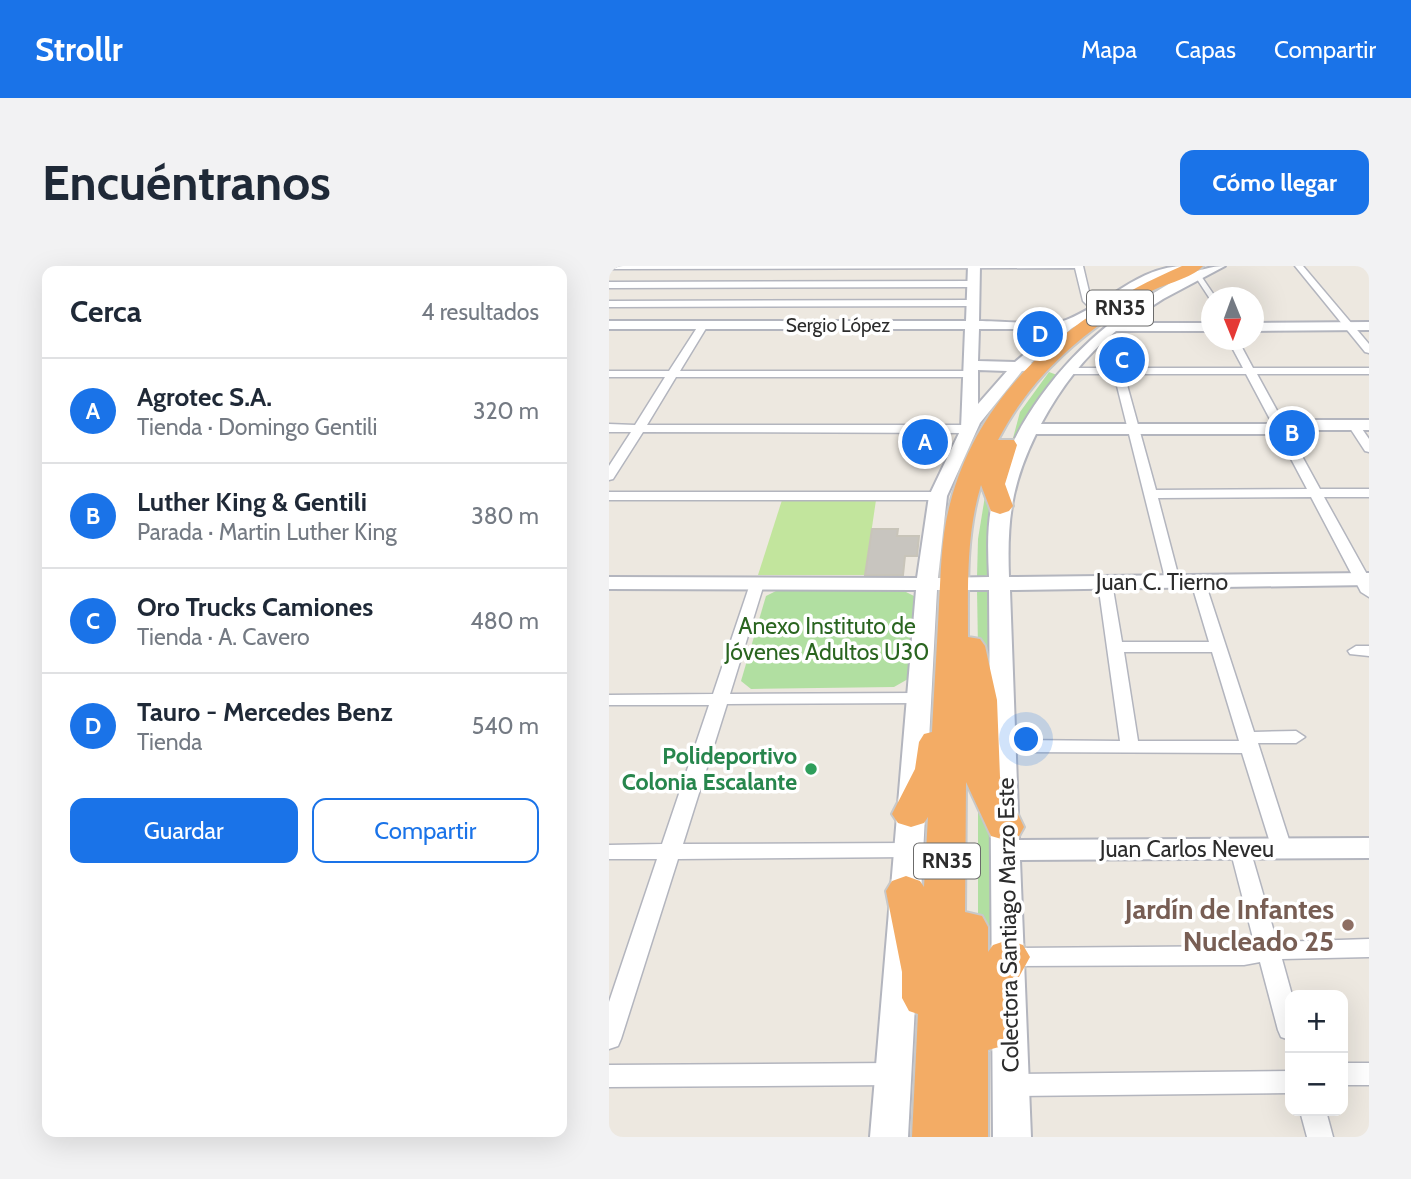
<!DOCTYPE html>
<html lang="es">
<head>
<meta charset="utf-8">
<style>
	:root { --surface:#fff; --page:#f2f2f3; --text:#1f2937; --muted:#747a83; --line:#e0e1e3; --accent:#1a73e8 }
	body { margin:0; font-family:Cabin,sans-serif; background:var(--page); color:var(--text) }
	.controls { position:absolute; right:21px; bottom:21px; display:grid; overflow:hidden; border-radius:14px; box-shadow:0 7px 28px #0002 }
	.controls button { width:63px; height:63px; display:grid; place-items:center; padding:0; border:0; border-bottom:2px solid var(--line); background:var(--surface); color:var(--text); font:35px sans-serif }
	.compass { position:absolute; left:592px; top:21px; width:63px; height:63px; border-radius:50%; background:var(--surface); box-shadow:0 7px 28px #0002; rotate:179deg }
	.you { position:absolute; left:418px; top:474px; width:24px; height:24px; margin:-18px; border:5px solid #fff; border-radius:50%; background:#1a73e8; box-shadow:0 0 0 10px #1a73e833 }
	.badge { display:grid; place-items:center; width:46px; height:46px; border-radius:50%; background:var(--accent); color:#fff; font-size:23px; font-weight:700 }
	.pin { position:absolute; translate:-50% -50%; border:4px solid #fff; box-shadow:0 2px 7px #0006 }
	.list { margin:0; padding:0; list-style:none }
	h2 { display:flex; justify-content:space-between; align-items:center; height:91px; margin:0; padding:0 28px; font-size:30px }
	h2 small { font-size:23px; font-weight:400; color:var(--muted) }
	.list li { display:grid; grid-template-columns:46px 1fr auto; gap:21px; align-items:center; box-sizing:border-box; height:105px; padding:0 28px; border-top:2px solid var(--line) }
	.list b { display:block; font-size:26px; white-space:nowrap }
	.list p { margin:0; font-size:23px; white-space:nowrap; color:var(--muted) }
	.list em { font-size:23px; font-style:normal; color:var(--muted) }
	.actions { display:flex; gap:14px; padding:21px 28px }
	.actions a { flex:1; padding:16px 0; border:2px solid var(--accent); border-radius:14px; text-align:center; font-size:24px; color:var(--accent) }
	.actions .main { background:var(--accent); color:#fff }
	.map { position:relative; flex:none; width:760px; height:871px; overflow:hidden; border-radius:14px }
	header { display:flex; align-items:center; gap:42px; box-sizing:border-box; height:98px; padding:0 35px; background:var(--accent); color:#fff }
	header strong { font-size:33px }
	nav { display:flex; gap:38px; margin-inline-start:auto; font-size:24px }
	.intro { display:flex; align-items:center; justify-content:space-between; box-sizing:border-box; height:168px; padding:0 42px }
	h1 { margin:0; font-size:49px }
	.button { padding:18px 32px; border-radius:14px; background:var(--accent); color:#fff; font-size:24px; font-weight:700 }
	main { display:flex; gap:42px; padding:0 42px }
	aside { flex:1; background:var(--surface); border-radius:14px; box-shadow:0 7px 28px #0002 }
	.map>svg:first-child { display:block }
</style>
</head>
<body>
<header>
<strong>Strollr</strong>
<nav><a>Mapa</a><a>Capas</a><a>Compartir</a></nav>
</header>
<div class="intro"><h1>Encuéntranos</h1><a class="button">Cómo llegar</a></div>
<main>
<aside>
<h2>Cerca<small>4 resultados</small></h2>
<ul class="list">
<li><span class="badge">A</span><div><b>Agrotec S.A.</b><p>Tienda · Domingo Gentili</p></div><em>320 m</em></li>
<li><span class="badge">B</span><div><b>Luther King &amp; Gentili</b><p>Parada · Martin Luther King</p></div><em>380 m</em></li>
<li><span class="badge">C</span><div><b>Oro Trucks Camiones</b><p>Tienda · A. Cavero</p></div><em>480 m</em></li>
<li><span class="badge">D</span><div><b>Tauro - Mercedes Benz</b><p>Tienda</p></div><em>540 m</em></li>
</ul>
<div class="actions"><a class="main">Guardar</a><a>Compartir</a></div>
</aside>
<div class="map">
<svg width="760" height="871" viewBox="0 0 760 871">
	<rect width="100%" height="100%" fill="#ede8e0"/>
	<!-- green -->
	<g fill="#b1dfa1">
		<polygon points="440,106 448,109 429,138 391,206 404,172 411,146"/>
		<polygon points="376,230 385,250 382,309 368,311 369,273"/>
		<polygon points="371,323 381,325 387,521 369,382 368,324"/>
		<polygon points="169,324 293,324 305,330 299,413 285,421 142,423 132,415 157,330"/>
		<polygon points="369,522 388,573 388,655 373,716 369,715"/>
	</g>
	<!-- pitch -->
	<polygon fill="#c2e59d" points="173,234 267,234 256,309 149,309"/>
	<!-- building -->
	<polygon fill="#c8c5bf" stroke="#c8c4b9" stroke-width="2" points="263,263 289,263 288,270 310,270 308,290 296,290 294,309 256,309"/>
	<g fill="none" stroke-linecap="round" stroke-linejoin="round">
		<!-- street casing -->
		<g stroke="#b3b5be" stroke-width="3">
			<g id="street">
				<polygon points="0,0 474,0 482,34 490,41 482,43 474,35 466,2 0,3"/>
				<polygon points="686,0 694,0 760,78 760,87 756,86"/>
				<polygon points="590,7 607,32 603,32 603,36 586,10"/>
				<polygon points="0,16 364,15 368,18 364,21 0,22"/>
				<polygon points="0,35 364,34 369,37 364,40 0,41"/>
				<polygon points="94,56 99,59 71,105 361,105 366,108 361,111 67,111 38,159 360,159 366,163 360,167 34,166 4,213 0,214 0,200 22,166 0,166 0,158 26,159 56,111 0,111 0,105 60,105 91,57"/>
				<path d="M619,74H629L644,102H760V108H648L711,223H760V231H715L760,312V331L752,326L702,231L549,232L571,316L564,320L557,316L505,108H457L452,105L457,102H634ZM515,108H637L698,223L547,224Z"/>
				<polygon points="741,157 749,157 760,173 760,186 756,185 739,159"/>
				<polygon points="0,226 329,226 336,230 329,234 0,234"/>
				<path d="M589,312L596,316L645,466L687,465L696,471L687,477H649L683,583L680,588H666L663,583L633,487L395,486L386,480L395,474L511,475L489,317L496,313L503,317L513,376H600L582,316ZM515,386H603L630,475H529Z"/>
				<polygon points="148,314 155,318 121,428 310,427 319,432 310,437 118,438 74,578 300,577 307,579 310,584 307,589 300,591 69,593 12,773 9,780 0,783 0,736 48,593 0,593 0,579 53,578 100,439 0,439 0,429 104,428 141,318"/>
				<polygon points="747,380 760,380 760,390 741,388 739,385"/>
				<polygon points="631,576 638,578 641,583 668,676 760,673 760,691 673,693 683,729 681,774 672,771 669,764 651,696 635,699 399,700 391,697 388,691 391,685 399,682 646,680 621,583 624,578"/>
				<polygon points="285,797 294,800 298,808 294,816 285,819 0,821 0,799"/>
				<rect x="734" y="797" width="26" height="22"/>
				<polygon points="681,805 681,827 402,830 393,827 389,819 393,811 402,808"/>
				<polygon points="691,845 717,845 724,871 698,871"/>
			</g>
		</g>
		<!-- secondary casing -->
		<g stroke="#b3b5be" stroke-width="4">
			<g id="secondary">
				<path d="M359,0H371L370,55C389,55 442,60 457,54C497,39 530,0 575,0L463,62L422,97L427,101L425,104L413,105L371,157L338,230L329,312L380,311C379,288 378,265 382,242C398,155 465,77 538,31C561,17 589,0 616,0L554,33L517,57H603V65H507C475,90 451,123 432,158H663L670,154H760V164H680L672,168H427C402,219 398,255 400,311L760,307V319L401,324L410,574L760,572V592L411,594L422,871H384L380,324H328L299,871H261L307,324L0,323V311L308,312L320,230L352,163L356,63H0V55H357ZM370,63H445L406,96L369,95ZM369,104L398,105L369,138Z"/>
				<polygon points="760,56 760,64 645,65 645,57"/>
			</g>
		</g>
		<!-- highway casing -->
		<g stroke="#c8c8c8" stroke-width="4">
			<path id="highway" d="M573,0H594C582,13 557,17 541,26C477,63 423,108 389,174H405L408,179L396,218L404,240L400,245L391,248L382,245L372,219C357,268 359,320 359,371L371,373L376,380L388,434L391,511L415,561L410,570L396,574L382,570L357,516L356,646L373,650L379,661V686L384,679L399,674L414,679L421,691L400,729L397,767L390,781L379,784V871H303L309,748L300,745L293,732V706L277,625L283,615L297,610L311,615L315,621L319,551L315,557L302,561L289,557L283,548L306,503L310,476L315,468L323,466C325,424 328,381 330,339C332,306 332,271 341,238C371,121 466,46 573,0Z"/>
		</g>
		<!-- street -->
		<use href="#street" fill="#fff" fill-rule="evenodd"/>
		<!-- secondary -->
		<use href="#secondary" fill="#fff" fill-rule="evenodd"/>
		<!-- highway -->
		<use href="#highway" fill="#f3ac65" fill-rule="evenodd"/>
	</g>
	<!-- markers -->
	<circle fill="#2e9e5b" stroke="#fff" stroke-width="2.5" cx="202" cy="503" r="7"/>
	<circle fill="#8d6e63" stroke="#fff" stroke-width="2.5" cx="739" cy="659" r="7"/>
	<g text-anchor="middle" stroke-width="7" stroke-linejoin="round" paint-order="stroke">
		<!-- far-street labels -->
		<g font-size="19" fill="#2c2c2c" stroke="#fff">
			<text x="229" y="66">Sergio López</text>
		</g>
		<!-- shield labels -->
		<g fill="#fff" stroke="#6b6b6b" stroke-width="2">
			<rect x="478" y="24.5" width="66" height="35" rx="5"/>
			<rect x="305" y="577.5" width="66" height="35" rx="5"/>
		</g>
		<g font-size="21" font-weight="bold" fill="#2c2c2c">
			<text x="511" y="49">RN35</text>
			<text x="338" y="602">RN35</text>
		</g>
		<!-- street labels -->
		<g font-size="23" fill="#2c2c2c" stroke="#fff">
			<text x="553" y="324">Juan C. Tierno</text>
			<text x="578" y="591">Juan Carlos Neveu</text>
			<text transform="translate(399 659) rotate(-91)" y="8">Colectora Santiago Marzo Este</text>
		</g>
		<!-- park labels -->
		<g font-size="23" fill="#2a6520" stroke="#fff">
			<text x="218" y="368">Anexo Instituto de<tspan x="218" dy="26">Jóvenes Adultos U30</tspan></text>
		</g>
		<!-- leisure labels -->
		<g font-size="23" font-weight="bold" fill="#27864d" stroke="#fff" text-anchor="end">
			<text x="188" y="498">Polideportivo<tspan x="188" dy="26">Colonia Escalante</tspan></text>
		</g>
		<!-- near-education labels -->
		<g font-size="28" font-weight="bold" fill="#785e54" stroke="#fff" text-anchor="end">
			<text x="725" y="653">Jardín de Infantes<tspan x="725" dy="32">Nucleado 25</tspan></text>
		</g>
	</g>
</svg>
<div class="controls">
<button>+</button>
<button>−</button>
</div>
<svg class="compass" viewBox="-18 -18 36 36"><path d="M0-13l5 13h-10z" fill="#e53935"/><path d="M0 13l5-13h-10z" fill="#747a83"/></svg>
<div class="you"></div>
<div class="pin badge" style="left:316px;top:176px">A</div>
<div class="pin badge" style="left:683px;top:167px">B</div>
<div class="pin badge" style="left:513px;top:94px">C</div>
<div class="pin badge" style="left:431px;top:68px">D</div>
</div>
</main>
</body>
</html>
